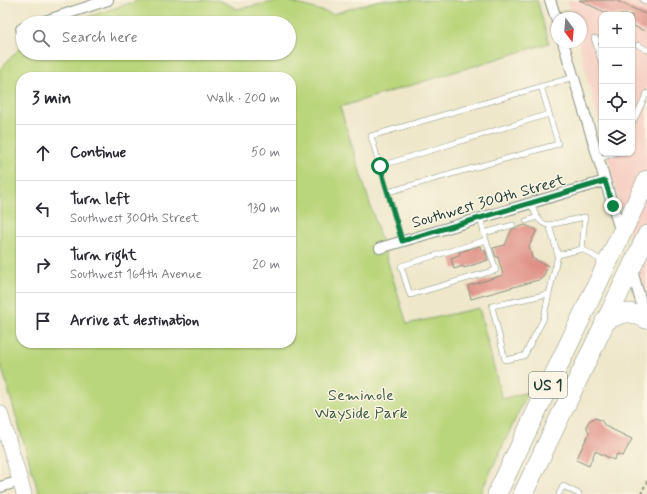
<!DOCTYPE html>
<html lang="en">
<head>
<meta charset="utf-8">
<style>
	:root { --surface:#fff; --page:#f2f2f3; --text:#2b2b33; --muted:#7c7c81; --line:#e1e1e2 }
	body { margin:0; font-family:Mynerve,sans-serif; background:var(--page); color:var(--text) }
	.controls { position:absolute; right:12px; top:12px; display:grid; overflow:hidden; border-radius:8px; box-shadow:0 1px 3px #0004 }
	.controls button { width:36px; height:36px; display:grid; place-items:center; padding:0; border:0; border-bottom:1px solid var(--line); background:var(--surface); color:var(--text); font:20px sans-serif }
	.compass { position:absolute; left:551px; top:12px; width:36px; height:36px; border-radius:50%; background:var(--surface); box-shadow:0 1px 3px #0004; rotate:164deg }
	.stop { position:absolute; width:12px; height:12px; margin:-9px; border:3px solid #0b8043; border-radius:50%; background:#fff }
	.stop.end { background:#0b8043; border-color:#fff; box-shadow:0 1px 4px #0008 }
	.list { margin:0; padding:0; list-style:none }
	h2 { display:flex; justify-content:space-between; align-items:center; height:52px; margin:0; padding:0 16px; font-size:17px }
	h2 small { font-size:13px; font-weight:400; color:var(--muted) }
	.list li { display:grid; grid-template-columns:26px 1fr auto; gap:12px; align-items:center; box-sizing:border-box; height:56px; padding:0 16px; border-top:1px solid var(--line) }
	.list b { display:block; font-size:15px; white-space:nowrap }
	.list p { margin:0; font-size:13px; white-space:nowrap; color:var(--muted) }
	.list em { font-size:13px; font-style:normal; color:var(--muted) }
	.icon { flex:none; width:22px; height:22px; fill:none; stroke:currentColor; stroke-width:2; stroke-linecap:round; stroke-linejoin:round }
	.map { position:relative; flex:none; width:647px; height:494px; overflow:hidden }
	.search { position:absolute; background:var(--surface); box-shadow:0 1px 3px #0004; left:16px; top:16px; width:280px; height:44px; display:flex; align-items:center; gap:10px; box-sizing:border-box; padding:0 14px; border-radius:22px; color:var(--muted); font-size:15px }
	.panel { position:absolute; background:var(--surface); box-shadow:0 1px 3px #0004; left:16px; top:72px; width:280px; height:276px; border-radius:16px }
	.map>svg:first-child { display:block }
</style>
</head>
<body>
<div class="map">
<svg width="647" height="494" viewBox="0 0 647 494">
	<rect width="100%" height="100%" fill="#fcf5e5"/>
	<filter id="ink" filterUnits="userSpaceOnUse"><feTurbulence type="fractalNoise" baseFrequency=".025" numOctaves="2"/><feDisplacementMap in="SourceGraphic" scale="8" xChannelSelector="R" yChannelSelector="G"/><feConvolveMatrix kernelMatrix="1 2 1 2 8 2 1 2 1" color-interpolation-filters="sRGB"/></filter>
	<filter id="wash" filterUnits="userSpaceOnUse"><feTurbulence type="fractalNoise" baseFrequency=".012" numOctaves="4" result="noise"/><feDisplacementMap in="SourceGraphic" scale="16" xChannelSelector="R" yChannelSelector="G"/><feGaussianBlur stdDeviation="0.9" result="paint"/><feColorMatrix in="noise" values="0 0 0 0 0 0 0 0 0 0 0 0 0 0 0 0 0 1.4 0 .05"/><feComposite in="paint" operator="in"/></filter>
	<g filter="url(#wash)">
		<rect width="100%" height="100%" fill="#eee7ca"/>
		<!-- built -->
		<polygon fill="#f7d1c6" points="568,0 647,0 647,299 638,274 607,153 632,153 632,15 602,15 602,134 578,42 581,42 581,18 572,18"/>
		<!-- green -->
		<path fill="#bad67c" stroke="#6c8a58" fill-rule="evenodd" d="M140,0H219L237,9L284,0L333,14L379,0H537L549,43L340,107L407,324L479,308L502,399L528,392L480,494H39L0,362V69L23,45V53H289V23H68ZM21,77H291V343H21Z"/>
		<g id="blocks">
			<!-- building -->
			<g fill="#e09086">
				<polygon points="579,0 615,0 647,15 647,25 644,31 632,25 632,15 611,15"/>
				<polygon points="525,225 537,230 529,246 532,258 548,266 542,279 471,299 468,286 503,275 498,257 496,257 493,248 505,245 512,229"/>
				<polygon points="480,246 482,251 485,250 488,260 464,268 463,266 454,269 451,258 460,255 459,252"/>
				<polygon points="595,418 601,420 605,426 632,439 623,456 617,454 614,460 595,451 589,466 576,460 589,433 587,428 587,424 590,420"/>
			</g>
		</g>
	</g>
	<g filter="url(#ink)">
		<use href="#blocks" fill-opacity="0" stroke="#86927f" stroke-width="1"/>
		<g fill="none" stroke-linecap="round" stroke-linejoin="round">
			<!-- lane casing -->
			<g stroke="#86927f" stroke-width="6">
				<g id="lane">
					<polyline points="643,0 647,2"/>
					<polyline points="602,42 594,38 602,64"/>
					<polyline points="638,45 647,50"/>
					<polyline points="632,124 647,93"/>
					<polyline points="599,159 616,153"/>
					<polyline points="380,166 549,114"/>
					<polyline points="388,192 558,144 541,86"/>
					<path d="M531,204C535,213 538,224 549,225L558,255L582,249L604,262"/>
					<polyline points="480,218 486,240 401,266 410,295 496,270 486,240"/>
					<polyline points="526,221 537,217"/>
					<polyline points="549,225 585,217 582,249"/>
					<polyline points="484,233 513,225"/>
					<polyline points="402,241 371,136 574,77"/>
					<polyline points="549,294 492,306 505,360 524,356 543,320 558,255"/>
					<polyline points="559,494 563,486 579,494"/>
				</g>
			</g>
			<!-- street casing -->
			<g stroke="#86927f" stroke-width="12">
				<g id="street">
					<polyline points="550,0 557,21"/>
					<polyline points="39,23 108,0"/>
					<polyline points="21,29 23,28"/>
					<polyline points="563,42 621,233"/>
					<path d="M380,248C455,225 530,204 605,181"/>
					<polyline points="632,270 646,320"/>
					<polyline points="0,487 20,481"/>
				</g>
			</g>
			<!-- secondary casing -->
			<g stroke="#86927f" stroke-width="16">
				<polyline id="secondary" points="0,413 24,494"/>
			</g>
			<!-- highway casing -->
			<g stroke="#86927f" stroke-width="20">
				<g id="highway">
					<path d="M605,321C622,313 628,309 646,319"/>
					<polyline points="497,494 647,180"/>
					<polyline points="523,494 647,235"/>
				</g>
			</g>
			<!-- path -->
			<polyline stroke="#86927f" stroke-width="2" stroke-dasharray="3 3" stroke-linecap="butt" points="641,494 647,481"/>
			<!-- lane -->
			<use href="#lane" stroke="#fff" stroke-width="5"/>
			<!-- street -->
			<use href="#street" stroke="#fff" stroke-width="10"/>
			<!-- secondary -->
			<use href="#secondary" stroke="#fff" stroke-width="15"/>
			<!-- highway -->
			<use href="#highway" stroke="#fff" stroke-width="19"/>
		</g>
	</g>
	<g fill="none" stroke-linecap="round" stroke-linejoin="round" filter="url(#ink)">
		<!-- route -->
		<polyline stroke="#0b8043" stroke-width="5" points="380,166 402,241 605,181 613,206"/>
	</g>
	<g text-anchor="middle" stroke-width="3" stroke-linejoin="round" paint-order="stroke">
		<!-- shield labels -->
		<rect fill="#fcf5e5" stroke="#617469" stroke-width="1" x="529" y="372" width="38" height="26" rx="3"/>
		<g font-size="15" font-weight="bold" fill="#1f3d34">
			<text x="548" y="390">US 1</text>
		</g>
		<!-- street labels -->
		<g font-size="16" fill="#1f3d34" stroke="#fcf5e5">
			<text transform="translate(488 200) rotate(-16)" y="6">Southwest 300th Street</text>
		</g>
		<!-- park labels -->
		<g font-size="16" fill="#3e5c42" stroke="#fcf5e5">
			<text x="361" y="400">Seminole<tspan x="361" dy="18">Wayside Park</tspan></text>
		</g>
	</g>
</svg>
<div class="controls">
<button>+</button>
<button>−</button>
<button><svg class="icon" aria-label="locate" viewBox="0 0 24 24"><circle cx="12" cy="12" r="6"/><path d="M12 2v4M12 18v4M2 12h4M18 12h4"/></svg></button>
<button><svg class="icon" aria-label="layers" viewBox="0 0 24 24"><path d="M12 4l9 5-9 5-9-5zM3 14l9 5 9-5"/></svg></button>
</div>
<svg class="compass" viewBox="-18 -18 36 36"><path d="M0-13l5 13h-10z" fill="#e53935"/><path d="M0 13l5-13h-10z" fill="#7c7c81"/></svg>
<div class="stop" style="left:380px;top:166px"></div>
<div class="stop end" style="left:613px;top:206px"></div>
<div class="search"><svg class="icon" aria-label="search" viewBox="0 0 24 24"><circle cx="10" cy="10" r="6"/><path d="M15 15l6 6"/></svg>Search here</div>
<section class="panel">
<h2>3 min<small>Walk · 200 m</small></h2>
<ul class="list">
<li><svg class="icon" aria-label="ahead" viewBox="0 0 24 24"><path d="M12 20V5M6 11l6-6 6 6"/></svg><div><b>Continue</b></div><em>50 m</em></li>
<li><svg class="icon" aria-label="left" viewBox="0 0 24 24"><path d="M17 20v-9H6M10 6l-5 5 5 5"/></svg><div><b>Turn left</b><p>Southwest 300th Street</p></div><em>130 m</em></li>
<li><svg class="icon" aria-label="right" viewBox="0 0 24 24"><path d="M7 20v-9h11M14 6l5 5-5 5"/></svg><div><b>Turn right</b><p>Southwest 164th Avenue</p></div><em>20 m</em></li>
<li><svg class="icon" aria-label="arrive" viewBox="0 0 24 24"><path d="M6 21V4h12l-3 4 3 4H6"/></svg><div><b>Arrive at destination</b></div></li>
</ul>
</section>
</div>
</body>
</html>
